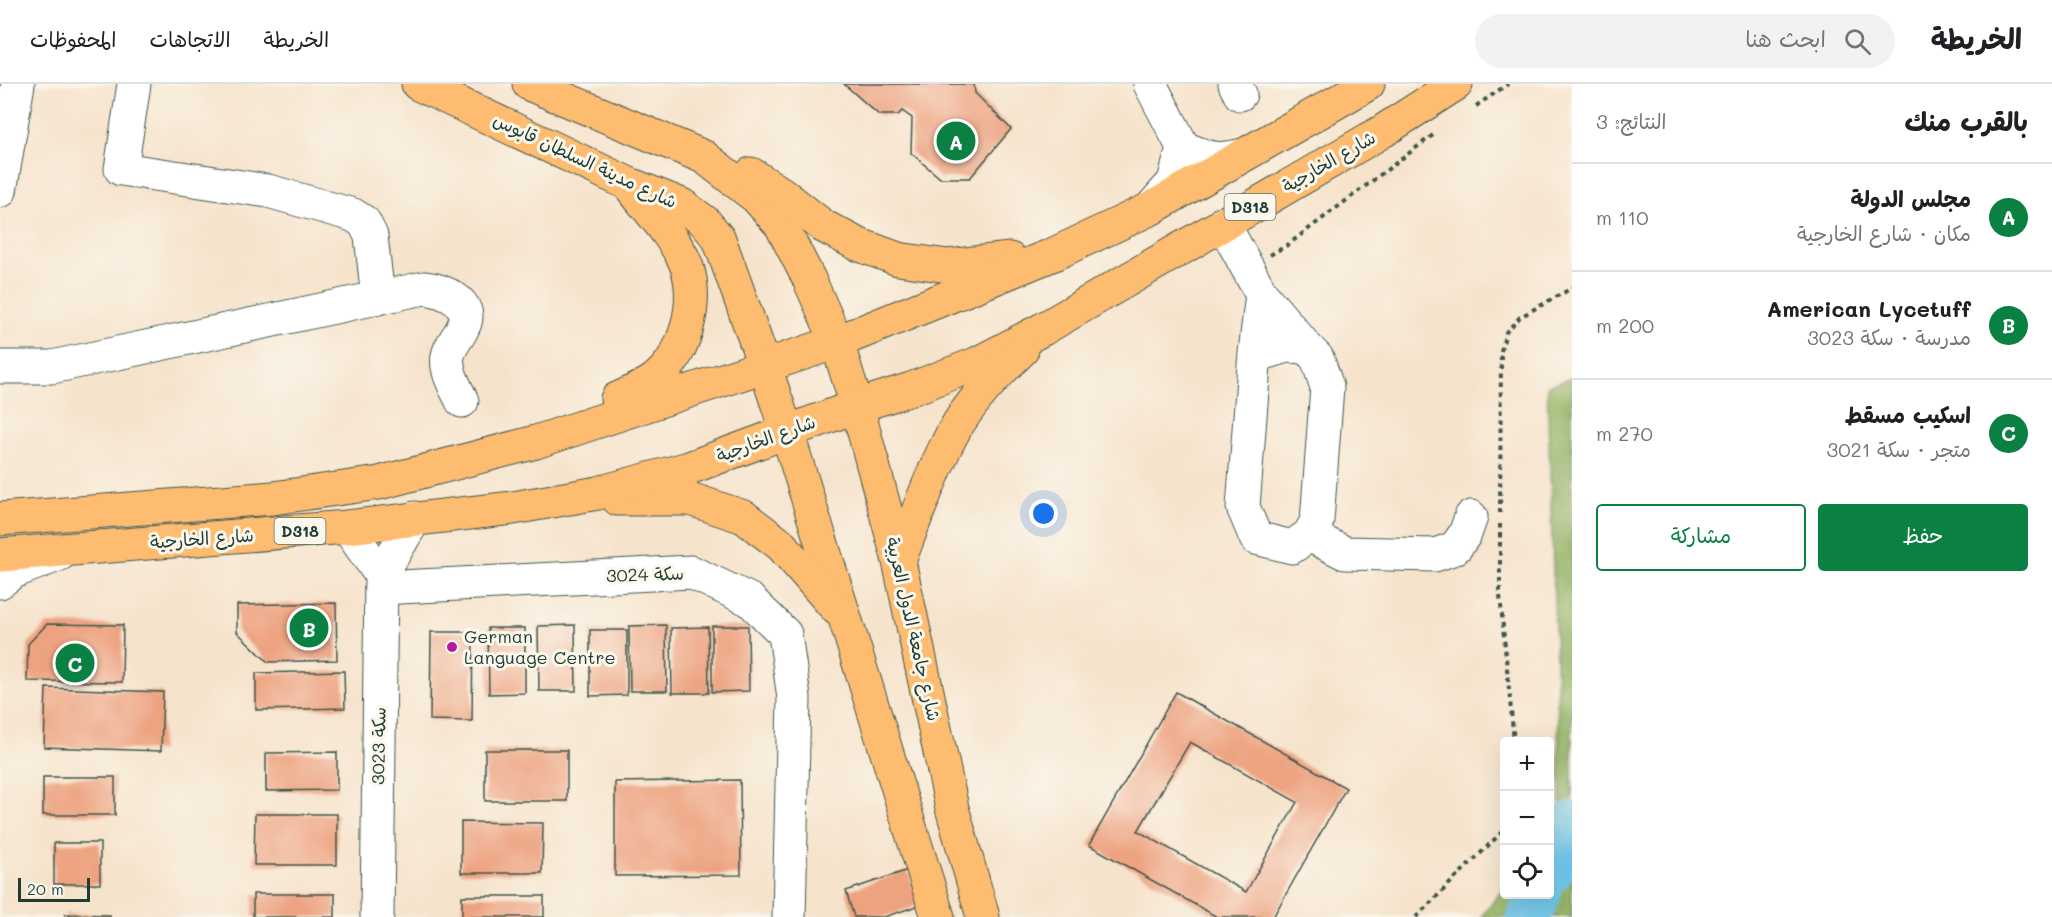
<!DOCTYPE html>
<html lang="ar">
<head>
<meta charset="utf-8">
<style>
	:root { --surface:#fff; --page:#f2f2f2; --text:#202124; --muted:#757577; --line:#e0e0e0; --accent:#0b8043 }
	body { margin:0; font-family:Mali,"Playpen Sans Arabic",sans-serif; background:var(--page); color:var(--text); direction:rtl }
	.controls { position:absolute; right:18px; bottom:18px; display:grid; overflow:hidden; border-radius:6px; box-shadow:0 6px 24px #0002 }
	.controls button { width:54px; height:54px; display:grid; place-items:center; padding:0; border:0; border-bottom:2px solid var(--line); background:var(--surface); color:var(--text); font:30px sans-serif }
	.scale { position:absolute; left:18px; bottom:15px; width:72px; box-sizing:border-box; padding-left:6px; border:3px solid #1f3d34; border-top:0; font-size:16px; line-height:21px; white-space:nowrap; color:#1f3d34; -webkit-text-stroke:4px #fbf7ec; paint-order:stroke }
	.you { position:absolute; left:1044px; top:430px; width:21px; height:21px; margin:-15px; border:4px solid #fff; border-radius:50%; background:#1a73e8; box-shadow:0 0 0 9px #1a73e833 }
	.badge { display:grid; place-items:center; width:39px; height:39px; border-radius:50%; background:var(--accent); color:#fff; font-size:20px; font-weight:700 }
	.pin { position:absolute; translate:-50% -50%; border:3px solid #fff; box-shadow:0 2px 6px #0006 }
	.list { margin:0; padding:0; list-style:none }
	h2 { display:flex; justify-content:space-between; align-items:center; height:78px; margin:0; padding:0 24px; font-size:26px }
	h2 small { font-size:20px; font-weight:400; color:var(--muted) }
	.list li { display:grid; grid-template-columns:39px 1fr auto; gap:18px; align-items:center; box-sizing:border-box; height:108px; padding:0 24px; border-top:2px solid var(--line) }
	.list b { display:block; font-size:22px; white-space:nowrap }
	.list p { margin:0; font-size:20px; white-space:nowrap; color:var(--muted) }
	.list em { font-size:20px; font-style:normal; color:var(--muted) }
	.actions { display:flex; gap:12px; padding:18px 24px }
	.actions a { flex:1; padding:14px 0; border:2px solid var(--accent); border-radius:6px; text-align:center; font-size:21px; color:var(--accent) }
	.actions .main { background:var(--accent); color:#fff }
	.icon { flex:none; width:33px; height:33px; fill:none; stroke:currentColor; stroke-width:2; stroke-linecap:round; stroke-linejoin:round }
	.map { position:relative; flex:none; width:1572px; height:833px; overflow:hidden; direction:ltr }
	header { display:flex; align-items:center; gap:36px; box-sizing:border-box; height:84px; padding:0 30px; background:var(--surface); border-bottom:2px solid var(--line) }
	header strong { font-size:28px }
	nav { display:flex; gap:33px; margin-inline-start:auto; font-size:21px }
	.search { width:420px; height:54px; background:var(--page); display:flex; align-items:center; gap:15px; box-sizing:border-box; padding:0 21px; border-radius:33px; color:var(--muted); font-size:22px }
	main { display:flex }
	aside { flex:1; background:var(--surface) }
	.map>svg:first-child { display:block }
</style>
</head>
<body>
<header>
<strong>الخريطة</strong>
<div class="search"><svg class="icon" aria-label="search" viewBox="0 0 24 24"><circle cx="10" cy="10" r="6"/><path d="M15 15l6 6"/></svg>ابحث هنا</div>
<nav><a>الخريطة</a><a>الاتجاهات</a><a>المحفوظات</a></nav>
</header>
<main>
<aside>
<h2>بالقرب منك<small>النتائج: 3</small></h2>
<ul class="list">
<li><span class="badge">A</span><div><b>مجلس الدولة</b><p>مكان · شارع الخارجية</p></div><em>110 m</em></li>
<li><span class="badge">B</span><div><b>American Lycetuff</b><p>مدرسة · سكة 3023</p></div><em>200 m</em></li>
<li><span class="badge">C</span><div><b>اسكيب مسقط</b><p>متجر · سكة 3021</p></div><em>270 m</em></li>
</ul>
<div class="actions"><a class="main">حفظ</a><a>مشاركة</a></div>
</aside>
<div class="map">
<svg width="1572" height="833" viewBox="0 0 1572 833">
	<rect width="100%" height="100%" fill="#fbf7ec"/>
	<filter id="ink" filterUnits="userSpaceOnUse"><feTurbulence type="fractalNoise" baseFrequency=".0167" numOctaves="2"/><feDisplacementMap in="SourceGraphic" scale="12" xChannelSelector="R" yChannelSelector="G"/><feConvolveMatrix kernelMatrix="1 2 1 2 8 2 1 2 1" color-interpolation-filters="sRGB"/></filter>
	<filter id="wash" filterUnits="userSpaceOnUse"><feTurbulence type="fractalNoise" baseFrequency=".008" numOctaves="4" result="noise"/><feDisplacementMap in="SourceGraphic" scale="24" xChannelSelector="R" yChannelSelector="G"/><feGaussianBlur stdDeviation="1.35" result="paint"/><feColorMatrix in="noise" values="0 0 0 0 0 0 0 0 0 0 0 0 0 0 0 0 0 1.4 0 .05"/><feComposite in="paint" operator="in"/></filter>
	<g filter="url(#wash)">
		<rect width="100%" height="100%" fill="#f6e3cc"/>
		<!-- forest -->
		<polygon fill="#92b164" stroke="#58774c" stroke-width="1.5" points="1572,294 1572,833 1481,833 1504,804 1504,810 1550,810 1550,747 1561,732 1547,302"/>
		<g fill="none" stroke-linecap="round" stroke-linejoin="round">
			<!-- river -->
			<g stroke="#6cc4e9" stroke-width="44">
				<polyline points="1550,788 1572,739"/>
				<polyline points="1529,833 1539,810"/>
			</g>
		</g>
		<g id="blocks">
			<!-- building -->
			<g fill="#eda380" fill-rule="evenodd">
				<polygon points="844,0 974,0 975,9 1011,45 970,94 940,94 911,69 912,34 902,27 898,31 879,31"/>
				<polygon points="336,519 337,576 268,578 237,548 237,521"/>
				<polygon points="47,540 123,541 122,598 27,597 28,560"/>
				<polygon points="575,541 576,607 539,607 538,542"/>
				<polygon points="666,541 667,607 630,607 629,542"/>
				<polygon points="712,542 748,542 749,607 712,608"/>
				<polygon points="708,543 709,609 672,609 671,544"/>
				<polygon points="488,544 525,544 525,609 489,610"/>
				<polygon points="590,546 627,546 627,611 590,612"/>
				<polygon points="431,548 473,548 472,637 430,636"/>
				<polygon points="344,587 345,624 256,626 256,589"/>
				<polygon points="46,604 163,608 161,667 44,663"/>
				<path d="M1176,608L1346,704L1273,833H1217L1089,761ZM1190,658L1297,718L1246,808L1138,747Z"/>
				<rect x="485" y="666" width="82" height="51"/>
				<polygon points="337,668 337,706 266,707 266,669"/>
				<rect x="43" y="693" width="72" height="38"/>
				<polygon points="740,696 741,791 615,792 615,698"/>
				<polygon points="255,730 337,730 337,781 254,781"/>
				<polygon points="461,738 543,739 542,789 461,789"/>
				<rect x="54" y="759" width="46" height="41"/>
				<polygon points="908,786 920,821 884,833 854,833 846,807"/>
				<rect x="253" y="810" width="82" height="23"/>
				<rect x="462" y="812" width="82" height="21"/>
				<polygon points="65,830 110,831 110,833 65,833"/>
			</g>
		</g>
	</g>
	<g filter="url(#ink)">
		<use href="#blocks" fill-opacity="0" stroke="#3f564b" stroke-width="1.5"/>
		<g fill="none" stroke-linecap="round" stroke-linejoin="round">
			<!-- minor casing -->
			<g stroke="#3f564b" stroke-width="35">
				<g id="minor">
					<polyline points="134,0 121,85 268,107 353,131 364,138 371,152 378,214"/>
					<polyline points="1150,0 1194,84"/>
					<polyline points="1235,0 1240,10"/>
					<polyline points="0,107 18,0"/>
					<path d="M1150,125L1174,98L1183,64C1210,74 1215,78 1243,71"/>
					<polyline points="1223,139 1262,211 1306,263"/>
					<path d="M1255,272L1287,262L1306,263L1317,274L1327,303L1317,437L1309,451L1292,463L1256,454L1243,423L1254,281C1256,258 1259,234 1262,211"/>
					<path d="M0,283H52L424,204C443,206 476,219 463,243C459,253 450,261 448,272C445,287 456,304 462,317"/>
					<polyline points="347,443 381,491 377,833"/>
					<polyline points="1309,451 1345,469 1435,471 1455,464 1465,450 1471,433"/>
					<polyline points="381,491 415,434"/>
					<polyline points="0,498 13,488 60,470"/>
					<polyline points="381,504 691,488 750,516 785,550 794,614 789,833"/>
				</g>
			</g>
			<!-- major casing -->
			<g stroke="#3f564b" stroke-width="35">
				<g id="major">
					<polyline points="418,0 627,99 682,121 705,138 719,155 765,283 787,348 938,833"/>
					<polyline points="529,0 704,73 757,114 781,141 809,195 837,258 857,322 899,477 952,724 983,833"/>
					<polyline points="751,90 781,109 823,142 857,160 898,175 948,182 1010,175"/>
					<path d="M617,315C629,309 643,304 654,296C685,272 699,220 687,183C678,157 646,123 629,101"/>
					<polyline points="618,415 690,415 744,433 781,461 837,525"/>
					<polyline points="0,435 273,414 379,399 536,358 837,258 1054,170 1150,125 1368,0"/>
					<polyline points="0,471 347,443 513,424 598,409 689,384 857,322 911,305 976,280 1043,245 1383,47 1456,0"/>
					<path d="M899,477C914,438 928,398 947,360C964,324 993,293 1022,266"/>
				</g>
			</g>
			<!-- path -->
			<g stroke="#3f564b" stroke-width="4" stroke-dasharray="4.5 4.5" stroke-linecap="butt">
				<polyline points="1476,22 1508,0"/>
				<polyline points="1270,171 1286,162 1433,51"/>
				<polyline points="1500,429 1501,267 1506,248 1520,233 1572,204"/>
				<polyline points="1500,440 1500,511 1514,658"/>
				<polyline points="1416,833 1504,746"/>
			</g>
			<!-- minor -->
			<use href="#minor" stroke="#fff" stroke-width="33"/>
			<!-- major -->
			<use href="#major" stroke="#febc70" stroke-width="33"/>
		</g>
	</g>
	<!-- markers -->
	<circle fill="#b5179e" stroke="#fbf7ec" stroke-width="2" cx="452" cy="563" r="6"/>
	<g text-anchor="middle" stroke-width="6" stroke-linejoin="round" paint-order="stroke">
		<!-- shield labels -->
		<g fill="#fbf7ec" stroke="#61756b" stroke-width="1.5">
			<rect x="1224.5" y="110" width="51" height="26" rx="4.5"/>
			<rect x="274.5" y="434" width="51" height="26" rx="4.5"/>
		</g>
		<g font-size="16" font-weight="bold" fill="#1f3d34">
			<text x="1250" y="129">D318</text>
			<text x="300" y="453">D318</text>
		</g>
		<!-- street labels -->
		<g font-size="18" fill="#1f3d34" stroke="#fbf7ec">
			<text transform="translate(585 77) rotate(25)" y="6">شارع مدينة السلطان قابوس</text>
			<text transform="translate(1329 78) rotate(-30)" y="6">شارع الخارجية</text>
			<text transform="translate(766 355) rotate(-20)" y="6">شارع الخارجية</text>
			<text transform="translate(202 455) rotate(-4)" y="6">شارع الخارجية</text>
			<text transform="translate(645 491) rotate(-2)" y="6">سكة 3024</text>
			<text transform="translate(913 545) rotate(77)" y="6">شارع جامعة الدول العربية</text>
			<text transform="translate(379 662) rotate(-89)" y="6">سكة 3023</text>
		</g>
		<!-- poi labels -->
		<g font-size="18" fill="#1f3d34" stroke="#fbf7ec" text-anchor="start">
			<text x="464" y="559">German<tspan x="464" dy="21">Language Centre</tspan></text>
		</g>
	</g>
</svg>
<div class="controls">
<button>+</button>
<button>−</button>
<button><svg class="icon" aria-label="locate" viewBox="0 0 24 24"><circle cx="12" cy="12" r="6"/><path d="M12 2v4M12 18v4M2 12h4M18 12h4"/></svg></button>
</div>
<div class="scale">20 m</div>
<div class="you"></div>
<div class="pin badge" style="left:956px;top:57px">A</div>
<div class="pin badge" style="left:309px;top:544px">B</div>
<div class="pin badge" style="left:75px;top:579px">C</div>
</div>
</main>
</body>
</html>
